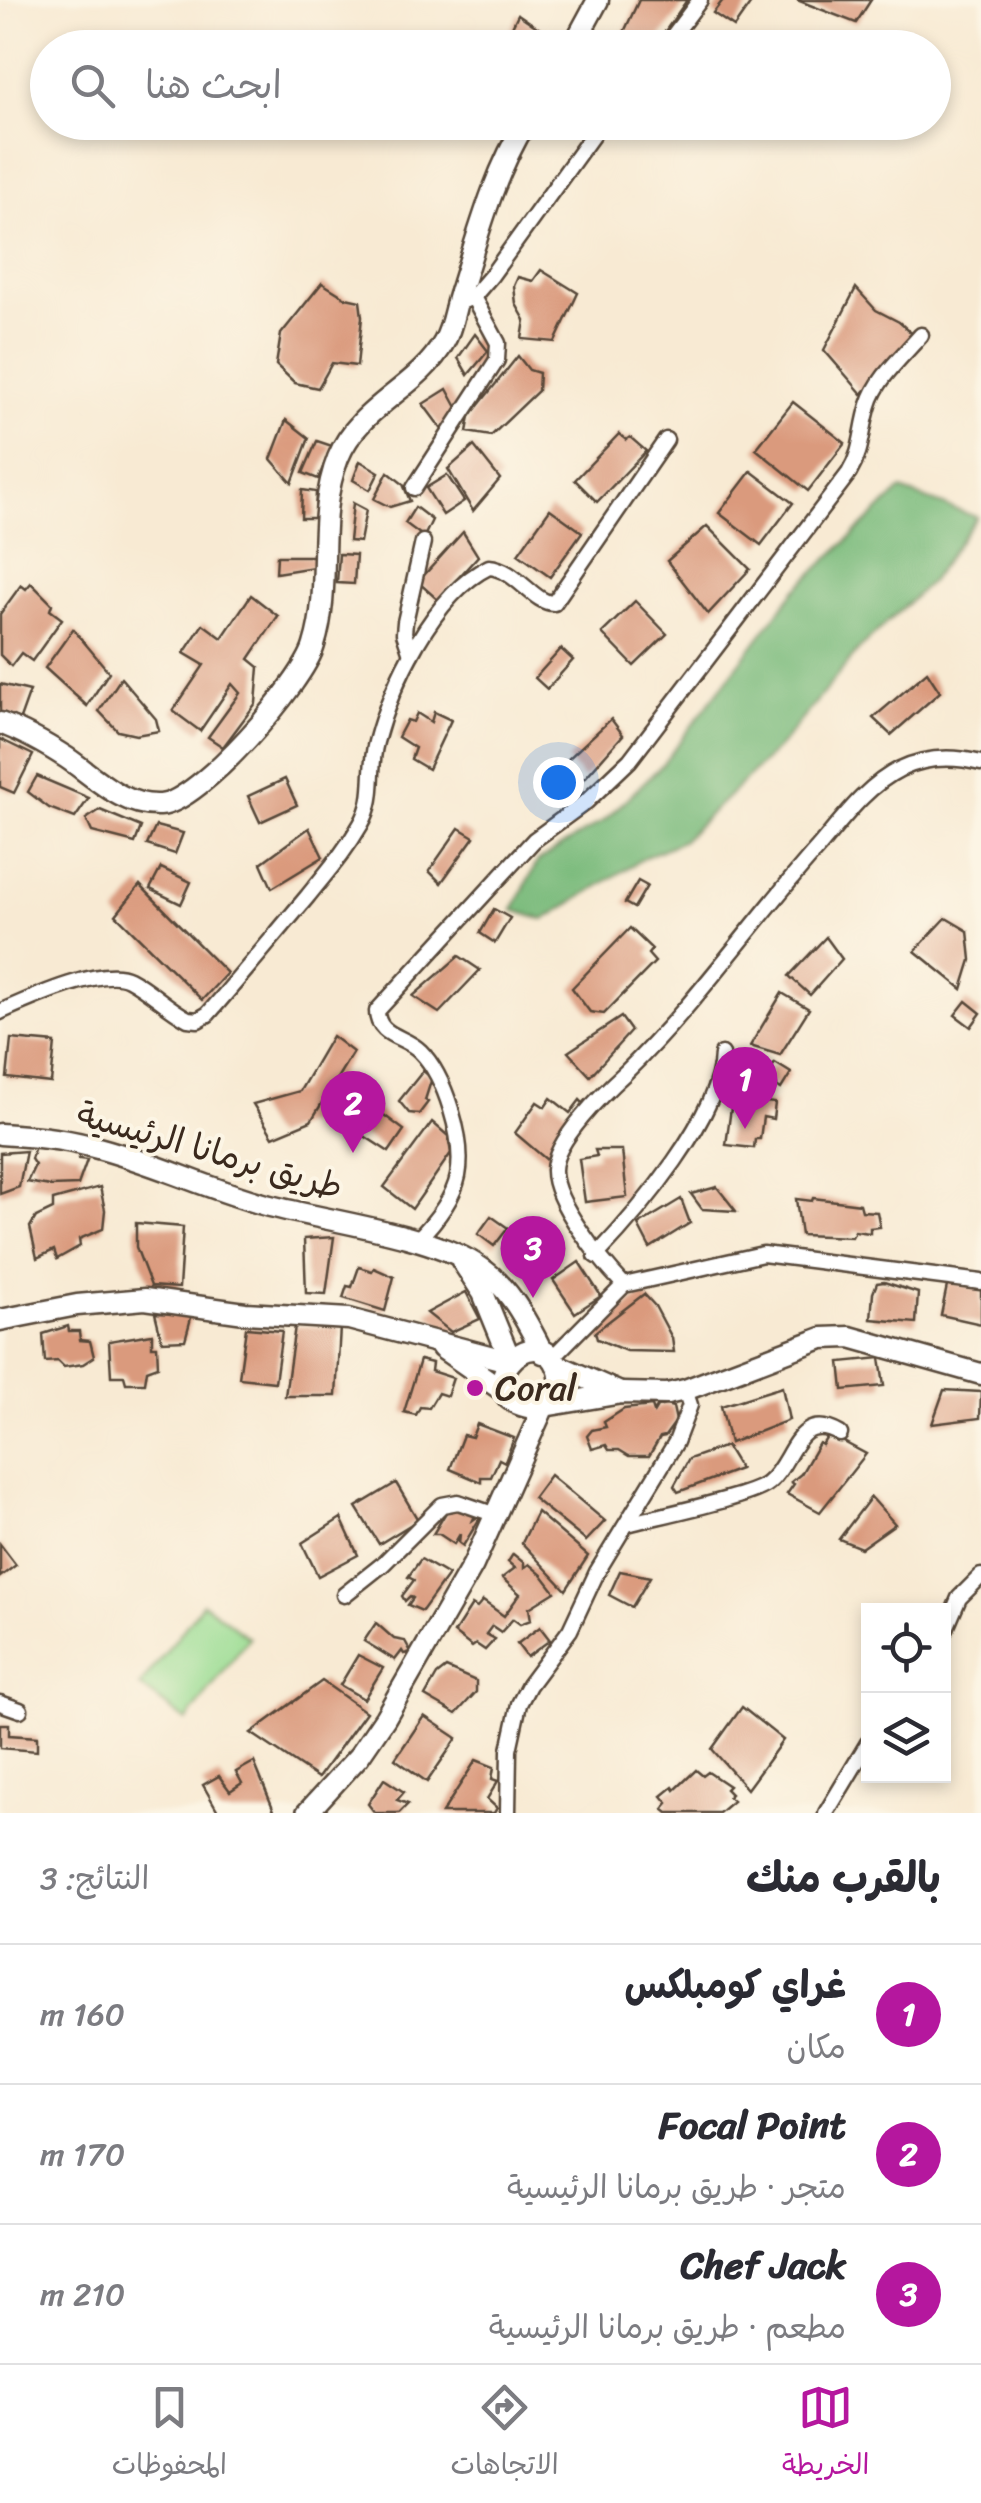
<!DOCTYPE html>
<html lang="ar">
<head>
<meta charset="utf-8">
<style>
	:root { --surface:#fff; --page:#f2f2f3; --text:#2b2b33; --muted:#7c7c81; --line:#e1e1e2; --accent:#b5179e }
	body { margin:0; font-family:Sriracha,"Playpen Sans Arabic",sans-serif; background:var(--page); color:var(--text); direction:rtl }
	.controls { position:absolute; right:30px; bottom:30px; display:grid; overflow:hidden; border-radius:0px; box-shadow:0 5px 15px #0003 }
	.controls button { width:90px; height:90px; display:grid; place-items:center; padding:0; border:0; border-bottom:2px solid var(--line); background:var(--surface); color:var(--text); font:50px sans-serif }
	.you { position:absolute; left:558px; top:782px; width:35px; height:35px; margin:-25px; border:8px solid #fff; border-radius:50%; background:#1a73e8; box-shadow:0 0 0 15px #1a73e833 }
	.badge { display:grid; place-items:center; width:65px; height:65px; border-radius:50%; background:var(--accent); color:#fff; font-size:32px; font-weight:700 }
	.pin { position:absolute; translate:-50% -82px; filter:drop-shadow(0 2px 5px #0008) }
	.pin::after { content:''; position:absolute; top:52px; width:35px; height:30px; background:inherit; clip-path:polygon(0 0,100% 0,50% 100%) }
	.list { margin:0; padding:0; list-style:none }
	h2 { display:flex; justify-content:space-between; align-items:center; height:130px; margin:0; padding:0 40px; font-size:42px }
	h2 small { font-size:32px; font-weight:400; color:var(--muted) }
	.list li { display:grid; grid-template-columns:65px 1fr auto; gap:30px; align-items:center; box-sizing:border-box; height:140px; padding:0 40px; border-top:2px solid var(--line) }
	.list b { display:block; font-size:38px; white-space:nowrap }
	.list p { margin:0; font-size:32px; white-space:nowrap; color:var(--muted) }
	.list em { font-size:32px; font-style:normal; color:var(--muted) }
	.icon { flex:none; width:55px; height:55px; fill:none; stroke:currentColor; stroke-width:2; stroke-linecap:round; stroke-linejoin:round }
	.map { position:relative; flex:none; width:981px; height:1813px; overflow:hidden; direction:ltr }
	.search { position:absolute; background:var(--surface); box-shadow:0 5px 15px #0003; left:30px; right:30px; top:30px; height:110px; display:flex; align-items:center; gap:25px; box-sizing:border-box; padding:0 35px; border-radius:55px; color:var(--muted); font-size:38px }
	.sheet { height:550px; background:var(--surface) }
	nav { display:flex; justify-content:space-around; align-items:center; box-sizing:border-box; height:140px; border-top:2px solid var(--line); background:var(--surface); font-size:28px; color:var(--muted) }
	nav a { display:grid; justify-items:center; gap:5px }
	nav .on { color:var(--accent) }
	.map>svg:first-child { display:block }
</style>
</head>
<body>
<div class="map">
<svg width="981" height="1813" viewBox="0 0 981 1813">
	<rect width="100%" height="100%" fill="#fcf5e5"/>
	<filter id="ink" filterUnits="userSpaceOnUse"><feTurbulence type="fractalNoise" baseFrequency=".01" numOctaves="2"/><feDisplacementMap in="SourceGraphic" scale="20" xChannelSelector="R" yChannelSelector="G"/><feConvolveMatrix kernelMatrix="1 2 1 2 8 2 1 2 1" color-interpolation-filters="sRGB"/></filter>
	<filter id="wash" filterUnits="userSpaceOnUse"><feTurbulence type="fractalNoise" baseFrequency=".0048" numOctaves="4" result="noise"/><feDisplacementMap in="SourceGraphic" scale="40" xChannelSelector="R" yChannelSelector="G"/><feGaussianBlur stdDeviation="2.25" result="paint"/><feColorMatrix in="noise" values="0 0 0 0 0 0 0 0 0 0 0 0 0 0 0 0 0 1.4 0 .05"/><feComposite in="paint" operator="in"/></filter>
	<g filter="url(#wash)">
		<rect width="100%" height="100%" fill="#f8ead3"/>
		<!-- green -->
		<polygon fill="#9cdd94" stroke="#6c8459" stroke-width="2.5" points="203,1603 249,1638 186,1721 140,1686"/>
		<!-- forest -->
		<polygon fill="#7dbc7e" stroke="#5c734e" stroke-width="2.5" points="901,490 977,517 930,582 861,647 779,747 682,841 645,857 544,920 513,910 538,861 606,819 662,765 795,590"/>
		<g id="blocks">
			<!-- building -->
			<g fill="#da9a7d">
				<polygon points="639,0 687,0 659,40 650,47 624,32"/>
				<polygon points="723,0 753,0 734,27 713,13"/>
				<polygon points="797,0 871,0 856,23"/>
				<polygon points="518,14 553,38 548,48 502,48"/>
				<polygon points="541,270 578,293 555,342 522,339 525,320 516,304 514,286 518,277 533,281"/>
				<polygon points="322,283 346,298 360,301 362,317 357,366 332,363 318,388 295,383 276,365 281,334"/>
				<polygon points="856,288 876,310 899,322 916,337 862,394 824,350"/>
				<polygon points="475,334 488,351 468,375 458,358"/>
				<polygon points="518,356 529,370 539,373 538,391 491,436 467,432 470,416"/>
				<polygon points="447,389 459,411 443,431 423,404"/>
				<polygon points="793,402 845,443 808,491 756,449"/>
				<polygon points="286,420 309,438 292,483 271,459"/>
				<polygon points="619,434 626,440 630,437 646,451 597,502 575,480"/>
				<polygon points="317,441 332,446 318,479 303,473"/>
				<polygon points="474,446 500,479 473,511 448,469"/>
				<polygon points="360,461 379,472 370,490 353,480"/>
				<polygon points="751,471 793,503 761,545 719,513"/>
				<polygon points="388,472 403,484 410,501 390,507 374,499"/>
				<polygon points="447,475 464,501 443,515 426,488"/>
				<polygon points="302,490 316,492 315,518 301,518"/>
				<polygon points="353,503 366,510 360,542 349,541"/>
				<polygon points="415,507 432,520 424,537 405,523"/>
				<polygon points="550,509 582,532 550,577 518,554"/>
				<polygon points="707,526 750,569 708,614 667,561"/>
				<polygon points="463,532 478,556 438,600 418,582"/>
				<polygon points="339,554 356,555 354,584 337,583"/>
				<polygon points="277,556 314,556 314,567 276,573"/>
				<polygon points="31,583 52,604 50,610 62,619 32,661 21,653 11,666 0,655 0,614 21,585 26,589"/>
				<polygon points="251,595 278,616 249,659 259,667 256,703 223,747 208,737 240,693 232,684 200,731 173,711 204,665 184,653 203,624 222,638"/>
				<polygon points="635,601 667,634 634,666 602,633"/>
				<polygon points="73,629 109,672 87,706 45,668"/>
				<polygon points="561,649 573,660 547,689 535,678"/>
				<polygon points="927,672 940,692 891,735 873,718"/>
				<polygon points="121,678 156,719 159,731 136,735 118,731 99,711"/>
				<polygon points="0,684 30,691 20,719 0,712"/>
				<polygon points="434,712 451,720 428,769 411,759 415,748 398,737 407,720 413,722 417,713 431,722"/>
				<polygon points="611,719 623,735 584,779 567,760"/>
				<polygon points="0,739 33,755 14,793 0,787"/>
				<polygon points="37,776 89,798 75,818 49,808 28,792"/>
				<polygon points="285,779 297,805 260,822 248,796"/>
				<polygon points="100,810 141,827 135,843 92,832 86,819"/>
				<polygon points="156,826 183,833 175,854 147,845"/>
				<polygon points="309,828 323,857 272,888 261,863"/>
				<polygon points="459,828 474,837 441,883 429,871"/>
				<polygon points="161,868 191,882 181,904 150,889"/>
				<polygon points="638,881 647,886 634,908 625,903"/>
				<polygon points="140,885 227,973 202,1000 116,915"/>
				<polygon points="494,909 510,918 495,943 480,933"/>
				<polygon points="946,918 968,931 971,960 962,989 915,951"/>
				<polygon points="630,928 652,949 648,954 655,962 604,1014 590,1012 572,988"/>
				<polygon points="826,937 842,959 810,995 789,976"/>
				<polygon points="459,956 480,970 439,1013 413,996"/>
				<polygon points="782,993 809,1009 780,1055 750,1046"/>
				<polygon points="966,1001 981,1013 971,1027 955,1015"/>
				<polygon points="621,1017 631,1031 590,1076 568,1052"/>
				<polygon points="332,1036 353,1052 311,1121 273,1137 253,1104 300,1091"/>
				<polygon points="11,1039 55,1043 51,1083 7,1078"/>
				<polygon points="775,1063 791,1073 781,1089 765,1078"/>
				<polygon points="423,1071 432,1078 425,1100 428,1102 419,1114 409,1113 399,1101"/>
				<polygon points="551,1098 570,1113 580,1100 588,1108 548,1161 515,1133 537,1102 545,1107"/>
				<polygon points="749,1100 775,1103 773,1119 763,1117 760,1139 755,1139 754,1148 726,1145 731,1108 748,1110"/>
				<polygon points="365,1101 404,1130 389,1152 352,1128"/>
				<polygon points="432,1122 448,1136 451,1153 412,1209 384,1187"/>
				<polygon points="46,1145 79,1154 79,1159 87,1160 78,1185 50,1186 27,1182 35,1165 31,1159 35,1146 44,1148"/>
				<polygon points="595,1150 622,1150 627,1197 585,1202 579,1159 597,1156"/>
				<polygon points="26,1151 19,1187 0,1194 0,1153"/>
				<polygon points="100,1187 105,1210 103,1229 79,1239 80,1246 57,1259 54,1250 37,1258 30,1227 36,1217 53,1209 53,1200"/>
				<polygon points="717,1187 736,1211 702,1209 691,1194"/>
				<polygon points="813,1198 860,1204 862,1211 877,1212 880,1227 870,1228 870,1233 855,1231 852,1237 801,1235 796,1199 812,1201"/>
				<polygon points="681,1199 690,1223 650,1248 638,1225"/>
				<polygon points="491,1216 508,1228 494,1246 478,1234"/>
				<polygon points="136,1223 183,1227 179,1288 151,1286 136,1247"/>
				<polygon points="334,1237 326,1294 306,1293 304,1239"/>
				<polygon points="579,1262 601,1296 575,1313 553,1280"/>
				<polygon points="359,1267 372,1271 374,1268 394,1277 385,1311 343,1298 347,1286 352,1287"/>
				<polygon points="948,1281 981,1289 981,1324 941,1315"/>
				<polygon points="884,1282 918,1293 916,1323 871,1319 873,1293 877,1283"/>
				<polygon points="466,1292 480,1319 451,1332 427,1313"/>
				<polygon points="644,1294 655,1306 672,1338 674,1352 626,1351 597,1339 595,1332"/>
				<polygon points="155,1313 192,1314 185,1340 162,1341"/>
				<polygon points="68,1326 69,1331 79,1331 80,1340 90,1341 94,1357 83,1364 64,1367 58,1361 45,1362 43,1334"/>
				<polygon points="295,1326 340,1327 336,1396 285,1396"/>
				<polygon points="246,1328 282,1331 275,1382 239,1378"/>
				<polygon points="152,1334 152,1346 157,1346 158,1366 147,1370 145,1383 126,1383 124,1376 111,1376 109,1341"/>
				<polygon points="880,1358 884,1386 843,1390 840,1362"/>
				<polygon points="420,1360 432,1363 431,1371 453,1378 447,1396 438,1393 429,1408 420,1407 416,1415 404,1412"/>
				<polygon points="782,1387 789,1420 730,1443 721,1406"/>
				<polygon points="944,1390 981,1392 980,1418 932,1424"/>
				<polygon points="666,1405 673,1407 676,1421 665,1436 660,1437 649,1456 629,1456 619,1450 609,1450 606,1445 592,1449 587,1436 592,1430 606,1427 604,1422 624,1409 652,1406 654,1412 657,1407"/>
				<polygon points="477,1424 514,1438 505,1462 499,1459 491,1477 481,1477 481,1482 450,1469 463,1435 472,1437"/>
				<polygon points="829,1434 866,1454 820,1512 787,1494 794,1484 791,1482 801,1474 819,1443 822,1445"/>
				<polygon points="726,1446 740,1469 678,1492 674,1486 689,1459"/>
				<polygon points="550,1475 605,1521 586,1541 533,1498"/>
				<polygon points="396,1483 418,1520 379,1544 356,1507"/>
				<polygon points="871,1497 895,1524 861,1548 839,1539"/>
				<polygon points="451,1504 476,1513 473,1520 483,1513 463,1546 459,1543 460,1534 454,1544 439,1534 433,1534"/>
				<polygon points="537,1512 588,1556 566,1590 522,1543"/>
				<polygon points="341,1518 358,1555 318,1576 302,1543"/>
				<polygon points="0,1544 16,1565 0,1577"/>
				<polygon points="513,1554 524,1563 524,1568 529,1564 542,1575 555,1592 529,1608 531,1620 520,1624 513,1619 501,1632 492,1626 486,1634 495,1639 485,1650 476,1644 472,1647 454,1633 472,1605 477,1608 483,1601 504,1616 520,1594 502,1578 515,1568 508,1562"/>
				<polygon points="421,1559 448,1575 422,1611 408,1605 413,1598 410,1596 405,1601 402,1596 414,1580 408,1577"/>
				<polygon points="620,1571 650,1577 632,1607 609,1595"/>
				<polygon points="376,1623 394,1639 405,1641 411,1652 404,1654 402,1651 395,1660 364,1641"/>
				<polygon points="540,1627 550,1640 527,1657 517,1644"/>
				<polygon points="358,1655 383,1668 364,1699 340,1685"/>
				<polygon points="446,1668 476,1681 476,1692 456,1714 425,1696 437,1675"/>
				<polygon points="322,1681 366,1712 318,1778 251,1733"/>
				<polygon points="742,1707 783,1740 747,1789 712,1749"/>
				<polygon points="424,1716 457,1738 427,1782 395,1759"/>
				<polygon points="0,1724 9,1724 9,1735 37,1737 37,1751 0,1748"/>
				<polygon points="476,1760 494,1767 492,1779 498,1781 487,1799 497,1808 494,1813 442,1813"/>
				<polygon points="254,1762 275,1813 219,1813 203,1785 219,1776 230,1791 242,1783 236,1772"/>
				<polygon points="696,1770 703,1776 708,1772 729,1786 726,1789 731,1794 728,1797 733,1801 719,1813 668,1813 663,1809 668,1803 662,1796 673,1787 675,1790"/>
				<polygon points="384,1779 404,1792 397,1800 408,1804 399,1813 375,1813 368,1804"/>
			</g>
		</g>
	</g>
	<g filter="url(#ink)">
		<use href="#blocks" fill-opacity="0" stroke="#574739" stroke-width="2.5"/>
		<g fill="none" stroke-linecap="round" stroke-linejoin="round">
			<!-- street casing -->
			<g stroke="#574739" stroke-width="19">
				<g id="street">
					<polyline points="664,48 700,0"/>
					<polyline points="456,304 473,297 491,276 602,122"/>
					<polyline points="414,488 497,360 498,343 473,297"/>
					<polyline points="411,654 404,633 405,622 423,542"/>
					<path d="M0,1012C27,1000 102,965 129,979C150,990 167,1008 188,1019L198,1020L208,1014C242,975 274,936 307,897C327,872 345,852 361,824C377,797 368,771 376,742C391,685 433,594 489,567C516,569 534,604 554,603L666,440"/>
					<path d="M416,1241C433,1224 453,1200 458,1176C465,1140 445,1076 420,1051C406,1036 377,1037 377,1011L534,840L587,801L630,760L849,473C863,450 861,430 869,405C877,378 903,356 921,335"/>
					<path d="M596,1256C638,1212 721,1115 722,1054"/>
					<path d="M624,1285C603,1263 553,1202 554,1170C554,1141 604,1092 625,1073C696,1004 752,922 818,848C842,820 866,786 900,769C925,757 954,756 981,763"/>
					<polyline points="552,1358 624,1285 763,1254 981,1282"/>
					<path d="M627,1524C653,1517 753,1497 768,1483C793,1463 796,1409 840,1434"/>
					<polyline points="344,1595 383,1564 442,1505 458,1502 496,1515"/>
					<polyline points="944,1633 959,1598 981,1576"/>
					<polyline points="0,1703 20,1710"/>
					<polyline points="508,1813 509,1750 519,1704 529,1685 570,1630 597,1572 676,1442 690,1405 685,1390"/>
					<polyline points="826,1813 868,1743"/>
				</g>
			</g>
			<!-- secondary casing -->
			<g stroke="#574739" stroke-width="25">
				<g id="secondary">
					<polyline points="572,48 598,0"/>
					<path d="M0,723C22,731 47,745 67,758C95,777 123,807 160,805C199,803 304,682 314,645C333,584 314,519 338,458C359,405 418,389 444,342C453,326 454,309 460,292C478,235 494,173 526,122"/>
					<path d="M0,1134C31,1136 60,1138 90,1146C152,1161 209,1190 270,1206C328,1221 427,1234 475,1264C509,1285 525,1318 543,1353"/>
					<polyline points="462,1261 483,1293 510,1359"/>
					<polyline points="0,1320 77,1305 145,1299 245,1313 349,1319 508,1361"/>
					<polyline points="442,1348 505,1392"/>
					<polyline points="557,1365 620,1393"/>
					<path d="M548,1403C557,1393 564,1383 558,1368C536,1312 461,1396 532,1408L622,1393L667,1394L685,1390L822,1338L850,1337L981,1374"/>
					<polyline points="307,1813 359,1756 385,1718 473,1565 544,1406"/>
				</g>
			</g>
			<!-- street -->
			<use href="#street" stroke="#fff" stroke-width="14"/>
			<!-- secondary -->
			<use href="#secondary" stroke="#fff" stroke-width="20"/>
		</g>
	</g>
	<!-- markers -->
	<circle fill="#b5179e" stroke="#fcf5e5" stroke-width="4" cx="475" cy="1388" r="10"/>
	<g text-anchor="middle" stroke-width="8" stroke-linejoin="round" paint-order="stroke">
		<!-- street labels -->
		<g font-size="35" fill="#3b2a1e" stroke="#fcf5e5">
			<text transform="translate(210 1150) rotate(16)" y="12">طريق برمانا الرئيسية</text>
		</g>
		<!-- poi labels -->
		<g font-size="35" fill="#3b2a1e" stroke="#fcf5e5" text-anchor="start">
			<text x="495" y="1400">Coral</text>
		</g>
	</g>
</svg>
<div class="controls">
<button><svg class="icon" aria-label="locate" viewBox="0 0 24 24"><circle cx="12" cy="12" r="6"/><path d="M12 2v4M12 18v4M2 12h4M18 12h4"/></svg></button>
<button><svg class="icon" aria-label="layers" viewBox="0 0 24 24"><path d="M12 4l9 5-9 5-9-5zM3 14l9 5 9-5"/></svg></button>
</div>
<div class="you"></div>
<div class="pin badge" style="left:745px;top:1129px">1</div>
<div class="pin badge" style="left:353px;top:1153px">2</div>
<div class="pin badge" style="left:533px;top:1298px">3</div>
<div class="search"><svg class="icon" aria-label="search" viewBox="0 0 24 24"><circle cx="10" cy="10" r="6"/><path d="M15 15l6 6"/></svg>ابحث هنا</div>
</div>
<section class="sheet">
<h2>بالقرب منك<small>النتائج: 3</small></h2>
<ul class="list">
<li><span class="badge">1</span><div><b>غراي كومبلكس</b><p>مكان</p></div><em>160 m</em></li>
<li><span class="badge">2</span><div><b>Focal Point</b><p>متجر · طريق برمانا الرئيسية</p></div><em>170 m</em></li>
<li><span class="badge">3</span><div><b>Chef Jack</b><p>مطعم · طريق برمانا الرئيسية</p></div><em>210 m</em></li>
</ul>
</section>
<nav>
<a class="on"><svg class="icon" aria-label="map" viewBox="0 0 24 24"><path d="M3 6l6-2 6 2 6-2v14l-6 2-6-2-6 2zM9 4v14M15 6v14"/></svg>الخريطة</a>
<a><svg class="icon" aria-label="directions" viewBox="0 0 24 24"><path d="M12 3l9 9-9 9-9-9zM9 14v-3h6M13 9l2 2-2 2"/></svg>الاتجاهات</a>
<a><svg class="icon" aria-label="saved" viewBox="0 0 24 24"><path d="M7 4h10v16l-5-4-5 4z"/></svg>المحفوظات</a>
</nav>
</body>
</html>
